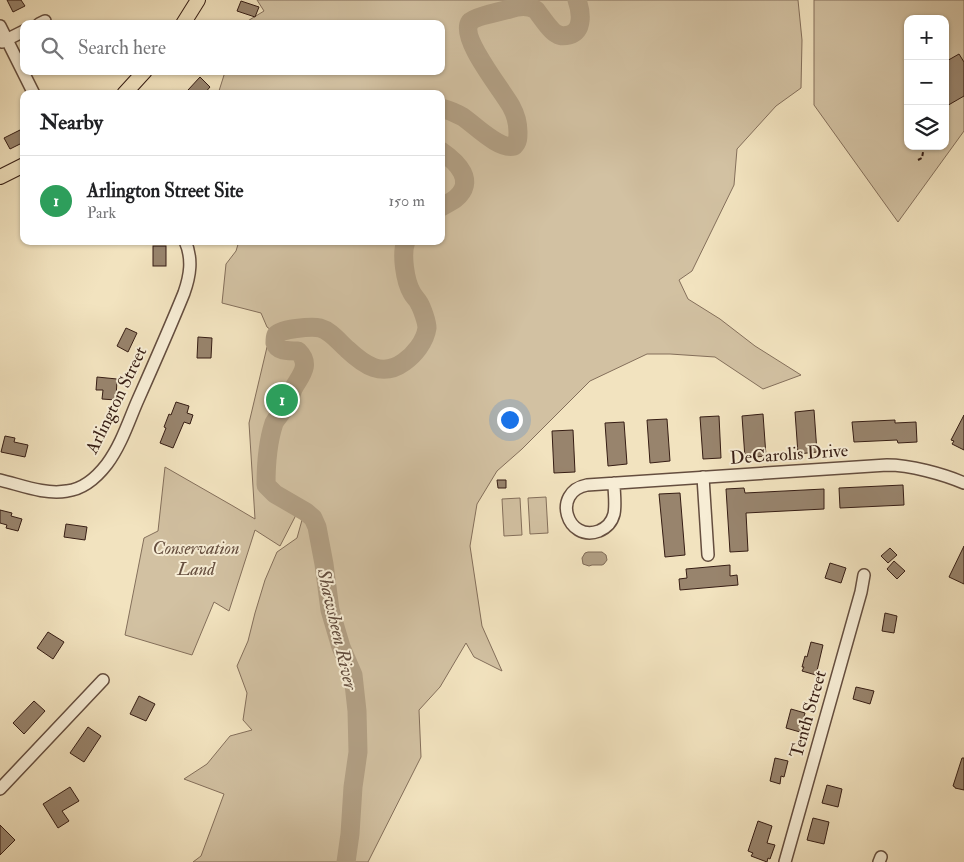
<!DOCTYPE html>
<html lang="en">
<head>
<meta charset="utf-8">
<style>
	:root { --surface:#fff; --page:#f2f2f2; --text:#202124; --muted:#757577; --line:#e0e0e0; --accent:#d93025 }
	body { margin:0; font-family:"IM FELL Double Pica",serif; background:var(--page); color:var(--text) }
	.controls { position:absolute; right:15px; top:15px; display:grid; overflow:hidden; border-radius:10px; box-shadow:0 1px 4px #0004 }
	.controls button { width:45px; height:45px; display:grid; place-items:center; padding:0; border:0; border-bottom:1px solid var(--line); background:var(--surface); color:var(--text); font:25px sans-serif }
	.you { position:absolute; left:509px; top:419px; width:18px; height:18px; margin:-12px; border:4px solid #fff; border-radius:50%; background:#1a73e8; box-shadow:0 0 0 8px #1a73e833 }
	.badge { display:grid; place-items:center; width:32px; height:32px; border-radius:50%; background:var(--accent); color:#fff; font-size:16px; font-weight:700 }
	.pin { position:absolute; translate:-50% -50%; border:2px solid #fff; box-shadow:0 1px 5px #0006 }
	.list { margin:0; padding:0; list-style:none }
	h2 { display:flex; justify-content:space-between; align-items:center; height:65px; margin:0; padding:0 20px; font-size:21px }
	h2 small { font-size:16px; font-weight:400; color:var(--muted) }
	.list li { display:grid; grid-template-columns:32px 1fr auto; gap:15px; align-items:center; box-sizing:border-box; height:90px; padding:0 20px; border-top:1px solid var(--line) }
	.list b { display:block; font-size:19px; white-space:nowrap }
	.list p { margin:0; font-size:16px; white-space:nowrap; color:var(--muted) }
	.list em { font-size:16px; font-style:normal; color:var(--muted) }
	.icon { flex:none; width:28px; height:28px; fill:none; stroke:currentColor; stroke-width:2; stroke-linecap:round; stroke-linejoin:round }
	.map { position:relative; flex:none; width:964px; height:862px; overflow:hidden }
	.search { position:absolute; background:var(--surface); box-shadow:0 1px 4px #0004; left:20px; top:20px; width:425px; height:55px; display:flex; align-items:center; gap:12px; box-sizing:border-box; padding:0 18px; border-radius:10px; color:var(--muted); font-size:19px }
	.panel { position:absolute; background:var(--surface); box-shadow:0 1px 4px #0004; left:20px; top:90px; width:425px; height:155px; border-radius:10px }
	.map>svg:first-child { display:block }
</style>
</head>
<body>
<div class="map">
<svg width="964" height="862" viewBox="0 0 964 862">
	<rect width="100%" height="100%" fill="#f2e3bf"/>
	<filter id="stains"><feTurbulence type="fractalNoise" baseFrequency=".004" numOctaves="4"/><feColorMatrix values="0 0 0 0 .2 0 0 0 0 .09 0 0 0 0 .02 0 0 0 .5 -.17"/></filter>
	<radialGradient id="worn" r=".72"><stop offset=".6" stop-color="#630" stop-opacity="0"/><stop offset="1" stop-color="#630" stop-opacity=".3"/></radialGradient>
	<!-- green -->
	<g fill="#d2c1a2" stroke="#846f5b" fill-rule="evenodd">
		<polygon points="257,0 798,0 802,40 801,88 776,106 737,149 734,185 692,271 679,280 688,299 720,319 755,346 801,375 763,389 715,357 670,354 647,354 590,381 522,449 497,471 477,504 470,546 482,626 502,671 474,657 466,643 440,687 419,710 421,757 368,862 193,862 201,856 224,794 184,779 207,764 230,736 252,730 243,720 247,693 237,666 248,641 255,613 265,580 277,552 297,538 302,520 296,515 280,546 255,530 229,611 214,602 192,655 125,635 144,538 158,531 165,467 233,506 255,519 249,423 267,347 278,335 267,327 261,313 222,303 226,264 236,251 239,241 441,241 441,94 218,94 225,72 227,71 441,71 441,24 248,24 246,22 264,11"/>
		<path d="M814,0H964V131L898,222L814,105ZM908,19H945V146H908Z"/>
		<polygon points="546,497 548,533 530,534 528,498"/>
		<polygon points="520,498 522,535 504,536 502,499"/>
	</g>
	<!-- water -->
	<polygon fill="#b2a085" stroke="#806c58" points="588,552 602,552 606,555 607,560 604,564 602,565 592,565 589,566 583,564 582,558 585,553"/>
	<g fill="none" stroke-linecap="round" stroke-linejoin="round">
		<!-- river -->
		<g stroke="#b2a085" stroke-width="19">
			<path d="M441,108C449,110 456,113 463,117C476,126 499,150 514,146C518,142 518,138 518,132C518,123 516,115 511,106C503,91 459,38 470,22C474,17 502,11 510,9C519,6 528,5 536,10C540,15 552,33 557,34C560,36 565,36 569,35C584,31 581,11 577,0"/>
			<path d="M441,151C457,162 477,181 455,199C451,202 446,204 441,207"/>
			<path d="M346,862L350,834L353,787L358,752L357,711L353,675L341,647L330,610L324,564L317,527L313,518L306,512L275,494L266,485C266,466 268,441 274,423C277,417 282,413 285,407C289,402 291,395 293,389C300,376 312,365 298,351C293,351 288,351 283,350C279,349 276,347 275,343C275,341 275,337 276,335C279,329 312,326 320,328C331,331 338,341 347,349C364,365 382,378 404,362C414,355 425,342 427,328C427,322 422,308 419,303C417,299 414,297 412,293C405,281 401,254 406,241"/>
		</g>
	</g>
	<!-- building -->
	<g fill="#98846d" stroke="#361d14">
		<polygon points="7,0 21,0 25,6 13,12"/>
		<polygon points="241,1 259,7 255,17 237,11"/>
		<polygon points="959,54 964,62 964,96 945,107 945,62"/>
		<polygon points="200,77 210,87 204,94 192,94 188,90"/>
		<polygon points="20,130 24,138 24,142 10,149 4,138"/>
		<rect x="153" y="246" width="13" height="20"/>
		<polygon points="126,328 137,333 128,352 117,346"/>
		<polygon points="198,337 212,338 211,358 197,358"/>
		<polygon points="97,377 117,379 116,400 102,399 103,390 96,390"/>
		<polygon points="176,402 189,406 187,413 193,415 190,424 184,422 173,448 160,443 166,428 164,427 169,414 171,415"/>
		<polygon points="814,410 817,452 798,454 795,412"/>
		<polygon points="763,414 766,456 745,458 742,416"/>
		<polygon points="964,415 964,450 952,444 954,441 951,440"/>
		<polygon points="719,416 721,458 703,459 700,417"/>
		<polygon points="667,419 670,461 650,463 647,420"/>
		<polygon points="895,420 895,423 916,422 917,442 898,443 897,440 854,442 852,422"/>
		<polygon points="624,422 627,464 608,466 605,423"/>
		<polygon points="573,430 575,472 554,473 552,431"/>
		<polygon points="5,436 15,438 14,442 28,445 25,457 1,452"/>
		<polygon points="497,480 506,480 506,488 498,488"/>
		<polygon points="903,485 904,505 840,508 839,488"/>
		<polygon points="744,488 745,493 824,489 824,509 746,513 748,551 730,552 726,489"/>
		<polygon points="680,493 685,555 665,557 659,494"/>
		<polygon points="0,510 12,513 11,516 22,519 18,531 6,528 7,525 0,523"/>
		<polygon points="66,524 87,527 85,540 64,537"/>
		<polygon points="964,546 964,584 949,577"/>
		<polygon points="890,548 897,555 888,563 881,556"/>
		<polygon points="894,561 905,571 897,579 887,569"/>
		<polygon points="830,563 846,568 841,583 825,578"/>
		<polygon points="730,565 730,576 737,575 738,585 680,590 679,579 687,578 686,569"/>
		<polygon points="885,613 897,616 894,633 882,631"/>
		<polygon points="48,632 64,642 53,659 37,648"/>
		<polygon points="811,642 823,645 816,675 802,671 804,667 802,667 805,656 807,657"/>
		<polygon points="856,687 874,691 870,704 853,699"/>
		<polygon points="139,696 155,704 146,721 130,714"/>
		<polygon points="34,701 45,711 24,734 13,723"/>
		<polygon points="791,709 805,713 800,732 786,728"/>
		<polygon points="88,727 101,736 84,762 70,753"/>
		<polygon points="775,758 788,761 784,777 781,776 780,784 770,781"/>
		<polygon points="962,758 964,758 964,790 955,788 955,787 953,786"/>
		<polygon points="827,785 842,789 838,807 822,803"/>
		<polygon points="70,787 79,801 62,811 69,821 58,828 43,804"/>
		<polygon points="813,818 829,822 824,844 807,840"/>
		<polygon points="758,821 772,826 767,843 775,845 770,859 768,858 767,862 751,856 753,853 748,851"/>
		<polygon points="0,825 15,840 0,855"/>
	</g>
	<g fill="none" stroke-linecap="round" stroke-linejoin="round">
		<!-- minor casing -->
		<g stroke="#654e3f" stroke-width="14">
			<g id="minor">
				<polyline points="39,24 45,21"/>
				<polyline points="0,26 34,94"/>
				<polyline points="2,42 24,31"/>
				<polyline points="703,477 708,555"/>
				<path d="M0,480C21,485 45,495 67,491C84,489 97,477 107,464C121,445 128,423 137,402C153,366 169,330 184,293C190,276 193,259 185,241"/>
				<path d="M614,483C614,493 616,504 614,514C612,522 606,528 599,531C567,543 551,492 587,485L887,465C910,465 943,474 964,483"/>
				<polyline points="0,789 103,680"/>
				<polyline points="785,862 861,592 864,575"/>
				<polyline points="879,862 881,857"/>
			</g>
		</g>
		<!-- major casing -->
		<g stroke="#361d14" stroke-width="16">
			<g id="major">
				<polyline points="183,24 198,0"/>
				<polyline points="124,94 145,71"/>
				<polyline points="0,177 24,165"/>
			</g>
		</g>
		<!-- path -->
		<polyline stroke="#361d14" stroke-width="2" stroke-dasharray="4 2.5" stroke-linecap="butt" points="918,160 922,158 924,146"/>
		<!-- minor -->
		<use href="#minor" stroke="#f7edd5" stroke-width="11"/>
		<!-- major -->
		<use href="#major" stroke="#f2e3bf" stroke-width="14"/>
	</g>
	<g text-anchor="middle" stroke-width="4" stroke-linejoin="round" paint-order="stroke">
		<!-- street labels -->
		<g font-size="18" fill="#361d14" stroke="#f7edd5">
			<text transform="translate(116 400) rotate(-64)" y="6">Arlington Street</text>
			<text transform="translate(789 454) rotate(-4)" y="6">DeCarolis Drive</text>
			<text transform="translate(808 714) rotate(-74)" y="6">Tenth Street</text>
		</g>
		<!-- park labels -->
		<g font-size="18" font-style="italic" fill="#654e3f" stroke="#f7edd5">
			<text x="196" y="554">Conservation<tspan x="196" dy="21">Land</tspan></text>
		</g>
		<!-- water labels -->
		<g font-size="19" font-style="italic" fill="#614b3c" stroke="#f7edd5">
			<text transform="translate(338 629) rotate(77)" y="7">Shawsheen River</text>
		</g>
	</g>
	<rect width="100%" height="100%" filter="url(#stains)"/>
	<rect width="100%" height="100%" fill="url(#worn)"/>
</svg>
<div class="controls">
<button>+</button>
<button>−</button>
<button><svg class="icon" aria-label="layers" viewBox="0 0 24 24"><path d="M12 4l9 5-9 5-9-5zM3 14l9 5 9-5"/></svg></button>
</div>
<div class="you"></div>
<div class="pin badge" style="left:282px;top:400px;background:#2e9e5b">1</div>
<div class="search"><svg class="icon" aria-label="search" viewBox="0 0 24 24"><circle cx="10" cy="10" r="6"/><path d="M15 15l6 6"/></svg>Search here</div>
<section class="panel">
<h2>Nearby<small></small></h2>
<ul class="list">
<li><span class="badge" style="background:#2e9e5b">1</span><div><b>Arlington Street Site</b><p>Park</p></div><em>150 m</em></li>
</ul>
</section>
</div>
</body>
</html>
